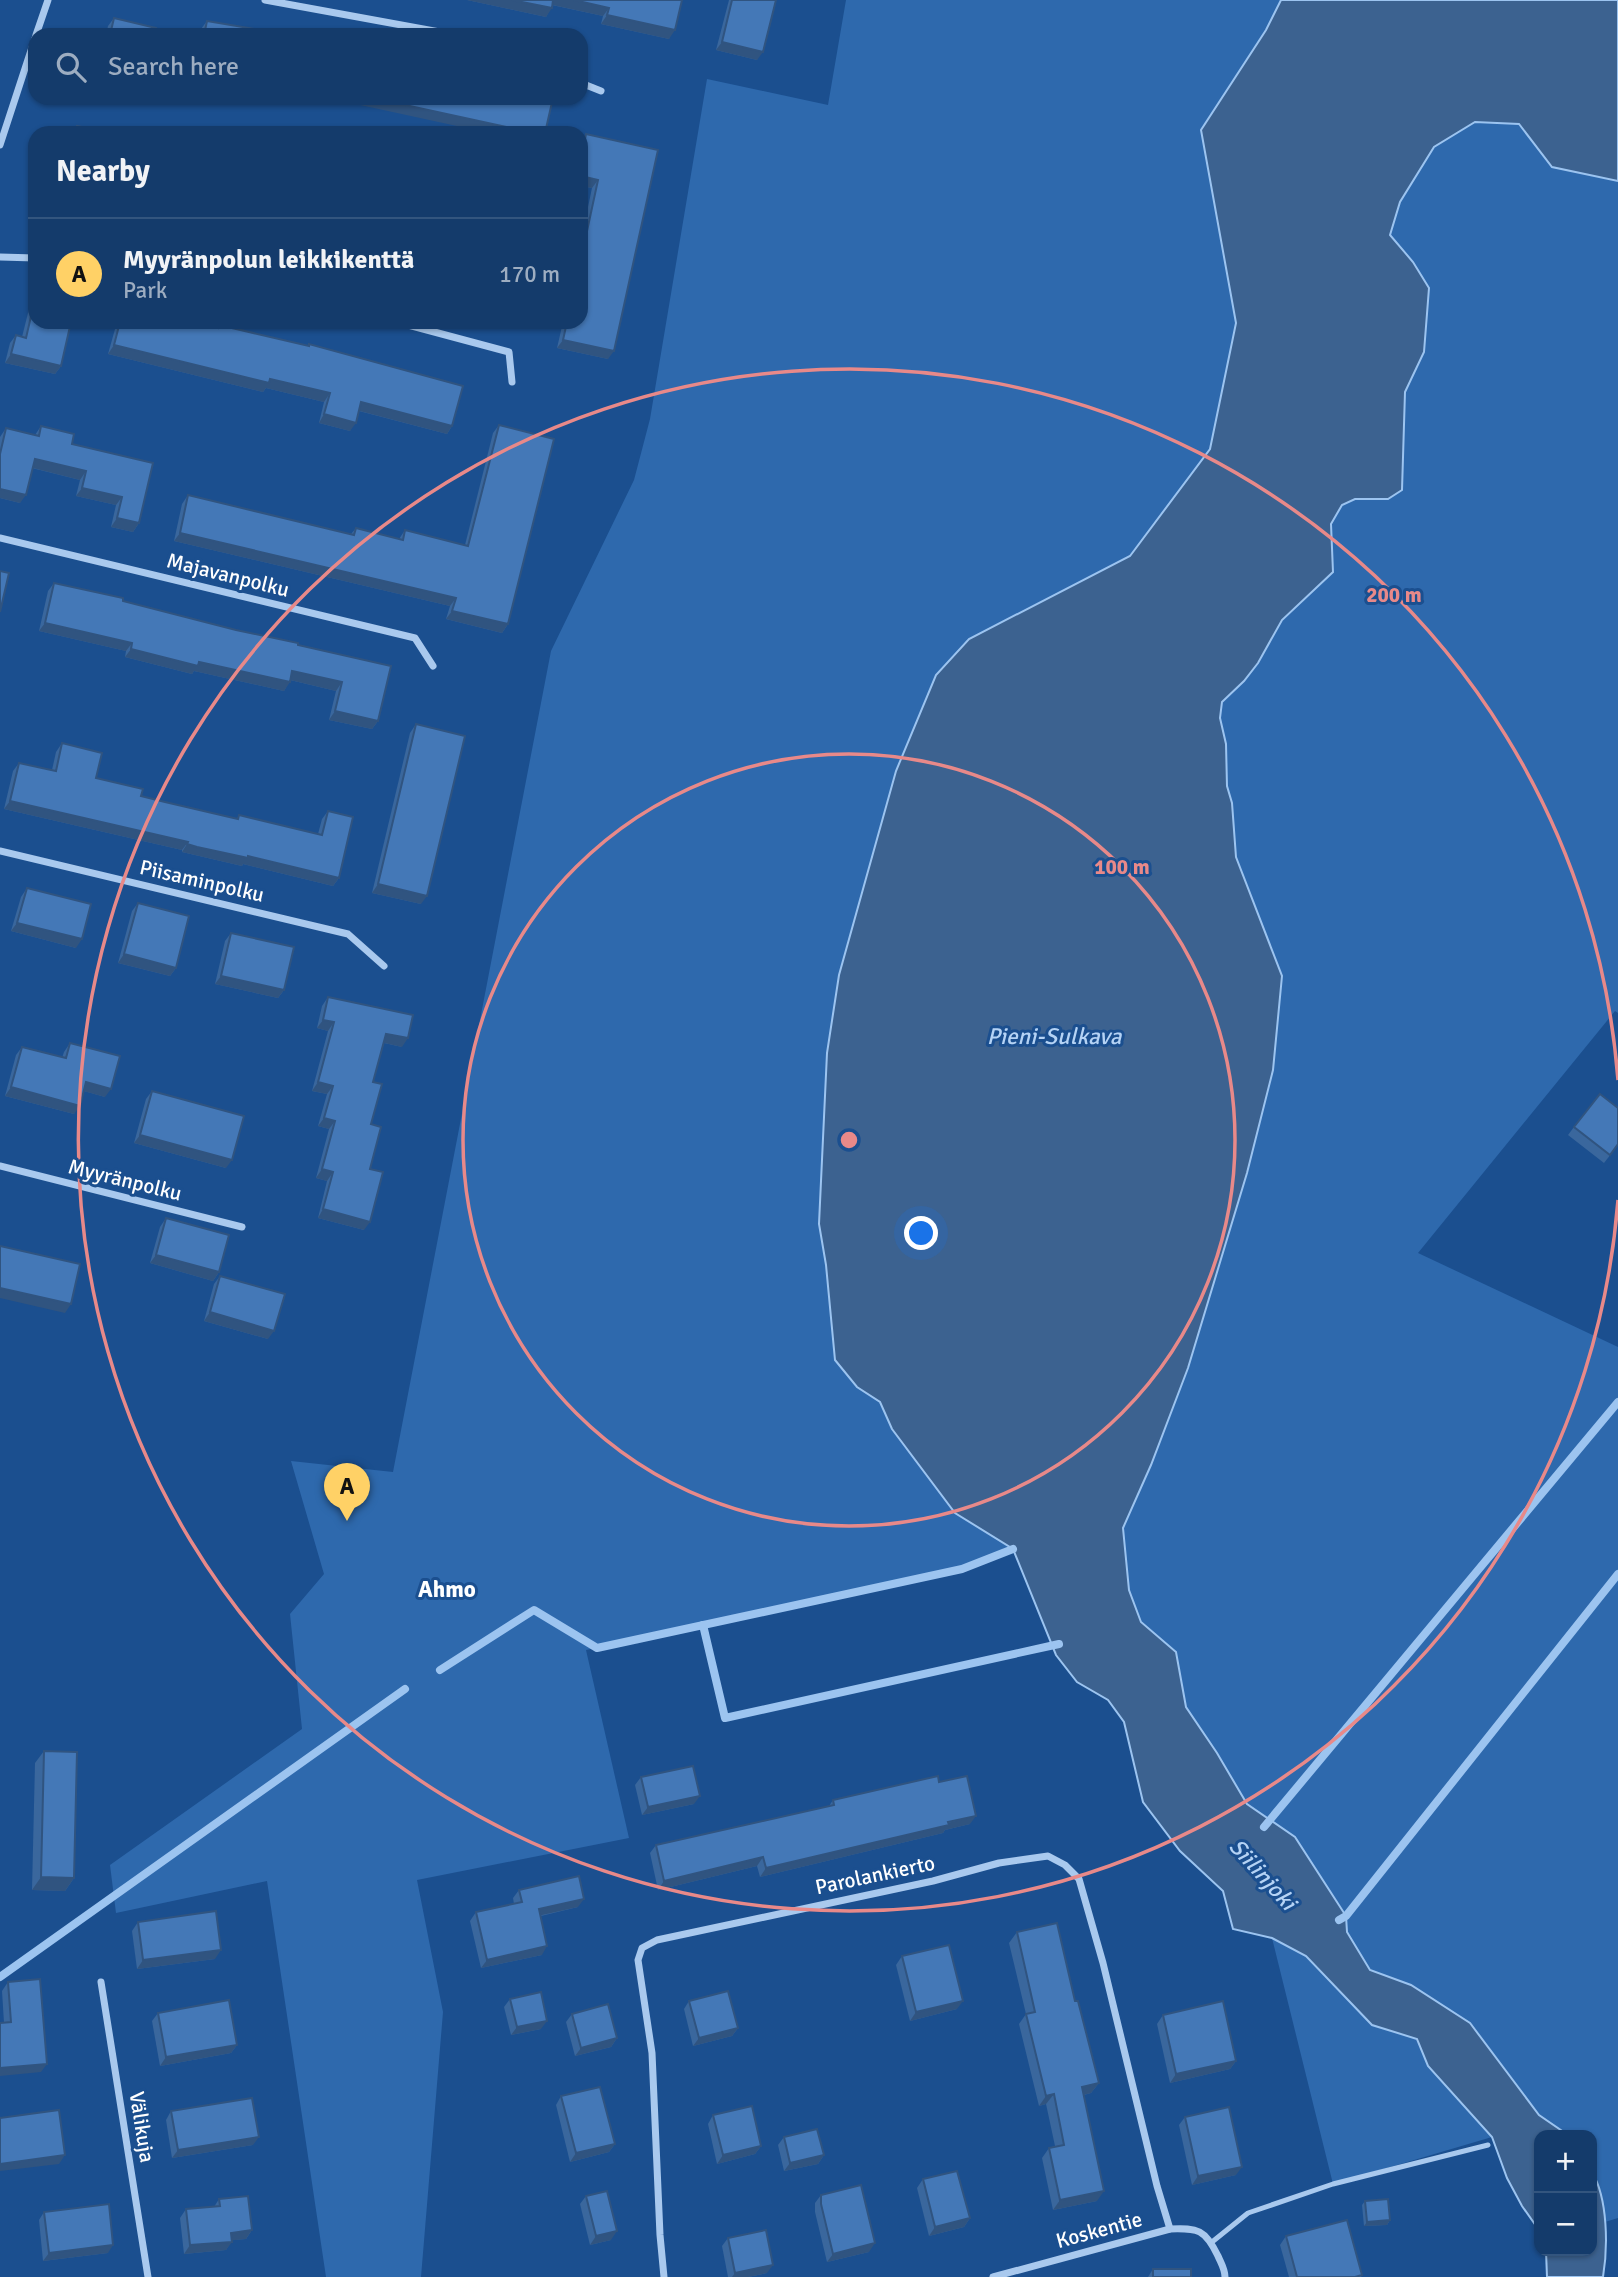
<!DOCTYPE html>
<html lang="en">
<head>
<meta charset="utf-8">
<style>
	:root { --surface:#143b6b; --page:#214673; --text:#f1f3f6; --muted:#9dadc1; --line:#33557e; --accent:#ffd166 }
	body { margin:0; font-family:Signika,sans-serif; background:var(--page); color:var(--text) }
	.controls { position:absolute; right:21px; bottom:21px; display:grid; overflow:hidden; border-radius:14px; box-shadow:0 2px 5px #0004 }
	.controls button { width:63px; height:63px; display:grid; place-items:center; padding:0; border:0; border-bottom:2px solid var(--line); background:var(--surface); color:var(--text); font:35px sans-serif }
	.you { position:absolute; left:922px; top:1234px; width:24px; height:24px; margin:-18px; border:5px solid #fff; border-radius:50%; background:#1a73e8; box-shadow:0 0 0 10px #1a73e833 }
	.badge { display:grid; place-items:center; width:46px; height:46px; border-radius:50%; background:var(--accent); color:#111; font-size:23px; font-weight:700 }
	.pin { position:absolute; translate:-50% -58px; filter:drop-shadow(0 2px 4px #0008) }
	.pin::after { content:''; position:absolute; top:37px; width:24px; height:21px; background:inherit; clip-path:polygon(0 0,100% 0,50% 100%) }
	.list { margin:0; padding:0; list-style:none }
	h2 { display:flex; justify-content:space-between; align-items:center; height:91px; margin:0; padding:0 28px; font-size:30px }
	h2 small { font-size:23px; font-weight:400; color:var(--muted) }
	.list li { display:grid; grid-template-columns:46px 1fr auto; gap:21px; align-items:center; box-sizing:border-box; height:112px; padding:0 28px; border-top:2px solid var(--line) }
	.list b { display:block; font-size:26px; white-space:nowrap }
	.list p { margin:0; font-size:23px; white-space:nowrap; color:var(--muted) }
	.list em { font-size:23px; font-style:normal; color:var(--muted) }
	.icon { flex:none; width:38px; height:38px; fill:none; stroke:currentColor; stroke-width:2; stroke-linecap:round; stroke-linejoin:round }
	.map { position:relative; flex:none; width:1618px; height:2277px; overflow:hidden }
	.search { position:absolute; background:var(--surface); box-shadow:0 2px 5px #0004; left:28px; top:28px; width:560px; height:77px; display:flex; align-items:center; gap:18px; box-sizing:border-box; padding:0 24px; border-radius:21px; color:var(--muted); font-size:26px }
	.panel { position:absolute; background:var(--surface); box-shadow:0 2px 5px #0004; left:28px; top:126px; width:560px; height:203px; border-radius:21px }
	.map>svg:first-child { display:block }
</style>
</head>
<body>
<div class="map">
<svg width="1618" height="2277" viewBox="0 0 1618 2277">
	<rect width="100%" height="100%" fill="#1b4f8f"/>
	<!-- green -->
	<g fill="#2e69ad">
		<polygon points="846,0 1343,0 1013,1549 962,1569 586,1650 629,1838 417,1880 443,2012 421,2277 326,2277 267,1881 116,1913 110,1865 302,1729 290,1614 324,1574 291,1461 393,1472 551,651 634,480 650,419 707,79 828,105"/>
		<polygon points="1475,122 1519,124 1552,167 1618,181 1618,1013 1615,1011 1418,1253 1618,1347 1618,2218 1605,2222 1596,2179 1592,2172 1592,2135 1568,2135 1539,2115 1519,2089 1441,2005 1411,1985 1370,1971 1347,1931 1346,1915 1295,1837 1247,1804 1217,1753 1186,1707 1176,1652 1141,1622 1129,1591 1123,1528 1167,726 1258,663 1282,620 1333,572 1331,524 1342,505 1355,499 1388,499 1402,490 1405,392 1424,352 1429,288 1413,262 1389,235 1400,202 1434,147"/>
		<polygon points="1272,1938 1306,1956 1390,2031 1417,2039 1428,2066 1492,2137 1333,2184"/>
	</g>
	<!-- water -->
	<g fill="#3c6290" stroke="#9cc4f0" stroke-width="2">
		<polygon points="1281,0 1618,0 1618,181 1552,167 1519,124 1475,122 1434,147 1400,202 1390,235 1413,262 1429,288 1424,352 1405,392 1402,490 1388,499 1355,499 1342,505 1331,524 1333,572 1282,620 1258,663 1244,681 1222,702 1220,718 1226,744 1227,786 1232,803 1236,857 1282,976 1273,1070 1247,1173 1188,1368 1151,1465 1123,1528 1129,1590 1141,1622 1176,1652 1186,1707 1217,1753 1247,1804 1295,1837 1346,1916 1347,1932 1370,1970 1411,1985 1470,2023 1539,2115 1568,2135 1539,2135 1539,2230 1522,2206 1507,2178 1492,2137 1428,2066 1417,2039 1372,2025 1306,1956 1272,1938 1233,1929 1223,1891 1180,1851 1143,1802 1124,1722 1108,1700 1077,1682 1056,1655 1013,1549 955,1513 892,1429 880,1402 857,1387 835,1360 826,1265 819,1224 827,1053 839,975 896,771 936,675 969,639 1130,556 1210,449 1236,323 1201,130 1266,30"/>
		<path d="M1592,2172C1608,2199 1608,2247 1603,2277H1547L1546,2251H1592Z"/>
	</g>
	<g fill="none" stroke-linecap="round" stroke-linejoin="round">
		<!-- stream -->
		<g stroke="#9cc4f0" stroke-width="8">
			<polyline points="703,1625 725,1718 1059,1644"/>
			<polyline points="440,1670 534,1610 597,1648 962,1569 1013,1549"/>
			<polyline points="1264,1827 1618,1402"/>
			<polyline points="1339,1920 1346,1916 1618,1574"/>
			<polyline points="0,1977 405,1689"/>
		</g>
		<!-- service -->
		<polyline stroke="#a9c9ee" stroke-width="5" points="1212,2242 1248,2213 1333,2184 1488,2145"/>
		<!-- minor -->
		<g stroke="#a9c9ee" stroke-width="7">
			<polyline points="265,0 456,35"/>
			<polyline points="36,35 48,0"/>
			<polyline points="581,83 601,91"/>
			<polyline points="0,145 35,38"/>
			<polyline points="0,257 35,258"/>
			<polyline points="397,322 509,352 512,382"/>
			<polyline points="0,538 415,638 433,666"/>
			<polyline points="0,851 348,934 384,966"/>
			<polyline points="0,1166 242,1227"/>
			<polyline points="101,1982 148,2277"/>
			<polyline points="664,2277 660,2235 652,2053 638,1960 642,1948 657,1940 933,1881 999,1863 1048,1856 1065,1865 1079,1879 1103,1963 1157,2186 1170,2229"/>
			<path d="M993,2277L1170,2229C1198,2228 1205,2229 1218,2256C1221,2263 1225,2269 1225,2277"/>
		</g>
	</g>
	<!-- wall -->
	<g fill="#3a679d">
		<polygon points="467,0 682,0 669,39 601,24 603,16 552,5 546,17"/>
		<polygon points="729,0 776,0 757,60 716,50"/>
		<polygon points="114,18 154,35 106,35 108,26"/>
		<polygon points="207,21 271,35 200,35 201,29"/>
		<polygon points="586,134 658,150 608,359 557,348 563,322 581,322 581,240 592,188 581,186 581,142"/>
		<polygon points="35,297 61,366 55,374 5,363 10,343 16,335 22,337 30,305"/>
		<polygon points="117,322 195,322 217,328 219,325 452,426 447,434 359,411 350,431 319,423 324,402 266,388 263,392 108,354"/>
		<polygon points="499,425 508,624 502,633 446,619 450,606 174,541 182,504 188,495 351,534 356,528 399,539 405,530 465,545 493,433"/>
		<polygon points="41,426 72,444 153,463 139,523 133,532 111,527 116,505 76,496 80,480 32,468 20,503 0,498 0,437 6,428 35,435"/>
		<polygon points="54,583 236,630 391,666 378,721 372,729 329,720 336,691 290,680 284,691 194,671 192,674 125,657 126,651 39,631 48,591"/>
		<polygon points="416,724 421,904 372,893 410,733"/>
		<polygon points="62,743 96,778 141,796 165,802 237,819 239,815 318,834 322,819 328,811 339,878 333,886 243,864 242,866 182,852 182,850 4,809 13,771 19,763 52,770 56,752"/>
		<polygon points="27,888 76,948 11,931 21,897"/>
		<polygon points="138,903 176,968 170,976 118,963 132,911"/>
		<polygon points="231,933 284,990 278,998 215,984 225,941"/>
		<polygon points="328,997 402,1047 384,1043 373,1082 371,1124 370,1169 364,1230 318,1218 327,1181 316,1178 329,1129 318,1126 327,1094 312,1091 328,1031 317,1028 322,1006"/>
		<polygon points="70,1043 105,1097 84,1091 74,1114 5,1096 16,1055 22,1047 62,1058 64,1052"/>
		<polygon points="152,1091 226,1168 134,1143 146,1099"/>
		<polygon points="1574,1127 1618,1145 1604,1163 1568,1135"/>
		<polygon points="166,1218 219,1272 213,1281 150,1263 160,1227"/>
		<polygon points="220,1276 268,1339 204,1321 214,1284"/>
		<polygon points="44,1751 74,1878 65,1891 32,1890 35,1763"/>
		<polygon points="641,1777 694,1804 642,1815 635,1785"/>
		<polygon points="939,1782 970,1824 945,1830 943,1833 760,1877 757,1866 658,1890 650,1853 656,1845 829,1806 833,1800"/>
		<polygon points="519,1890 578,1907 541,1916 542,1955 481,1968 470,1921 476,1912 514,1904 513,1898"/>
		<polygon points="138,1922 215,1959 137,1969 132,1931"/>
		<polygon points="1017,1932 1075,2001 1099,2083 1091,2093 1084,2095 1097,2201 1053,2210 1042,2158 1049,2148 1055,2146 1046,2104 1039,2106 1019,2024 1026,2014 1009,1943"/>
		<polygon points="902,1956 957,2009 910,2021 896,1965"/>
		<polygon points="8,1982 41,2072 4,2023 2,1991"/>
		<polygon points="510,1999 541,2029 511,2035 504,2007"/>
		<polygon points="689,2001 738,2028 732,2036 693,2046 684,2009"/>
		<polygon points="158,2013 237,2045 231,2053 160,2066 152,2021"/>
		<polygon points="572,2014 617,2038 611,2047 575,2056 566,2022"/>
		<polygon points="1163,2015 1236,2061 1230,2069 1170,2083 1157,2024"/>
		<polygon points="561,2096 615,2144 609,2152 570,2162 556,2105"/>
		<polygon points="171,2111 253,2145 172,2158 166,2120"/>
		<polygon points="713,2115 761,2146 755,2154 717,2164 708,2124"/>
		<polygon points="1185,2117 1236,2175 1192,2185 1179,2125"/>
		<polygon points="784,2137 824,2155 818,2164 784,2171 778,2145"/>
		<polygon points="923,2179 970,2218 964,2227 929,2236 917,2188"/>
		<polygon points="821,2195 869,2252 827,2262 815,2212 815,2203"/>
		<polygon points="586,2196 611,2240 590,2245 580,2204"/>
		<polygon points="219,2199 252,2230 246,2239 232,2240 226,2250 184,2254 180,2218 186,2209 214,2207"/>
		<polygon points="1365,2201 1390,2220 1387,2225 1364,2226 1362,2205"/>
		<polygon points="44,2212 108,2253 43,2261 39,2220"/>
		<polygon points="1286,2236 1362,2275 1361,2277 1289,2277 1280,2245"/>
		<polygon points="728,2238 767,2273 748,2277 728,2277 722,2246"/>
		<polygon points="1153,2269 1191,2277 1148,2277"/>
	</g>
	<!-- shaded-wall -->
	<g fill="#305480">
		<polygon points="467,0 512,0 552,8 546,17"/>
		<polygon points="551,0 574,0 609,8 603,16 548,4"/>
		<polygon points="607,15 675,30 669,39 601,24"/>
		<polygon points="722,42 763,52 757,60 716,50"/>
		<polygon points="328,98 373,98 534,133 489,133"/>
		<polygon points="581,176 598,180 592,188 581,186"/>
		<polygon points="563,340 614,351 608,359 557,348"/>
		<polygon points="114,345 270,379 330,393 324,402 266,388 263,392 108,354"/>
		<polygon points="11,354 61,366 55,374 5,363"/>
		<polygon points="361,402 452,426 447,434 356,410"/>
		<polygon points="324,414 356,423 350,431 319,423"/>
		<polygon points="35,459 86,471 80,480 29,467"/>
		<polygon points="82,488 122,497 116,505 76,496"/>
		<polygon points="0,489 26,495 20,503 0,498"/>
		<polygon points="117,518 139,523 133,532 111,527"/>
		<polygon points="180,533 456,598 450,606 174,541"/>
		<polygon points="452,611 508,624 502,633 446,619"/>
		<polygon points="45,623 132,643 126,651 39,631"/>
		<polygon points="131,649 199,662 290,682 284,691 194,671 192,674 125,657"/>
		<polygon points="292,671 342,682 336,691 286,679"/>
		<polygon points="335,711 378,721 372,729 329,720"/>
		<polygon points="10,801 188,842 182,850 4,809"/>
		<polygon points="187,844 248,856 339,878 333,886 243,864 242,866 182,852"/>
		<polygon points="378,884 427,896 421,904 372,893"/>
		<polygon points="17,923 82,939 76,948 11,931"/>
		<polygon points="124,954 176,968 170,976 118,963"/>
		<polygon points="221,976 284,990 278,998 215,984"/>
		<polygon points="323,1020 334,1022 328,1031 317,1028"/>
		<polygon points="386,1034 408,1038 402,1047 380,1042"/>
		<polygon points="86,1082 111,1089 105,1097 80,1090"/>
		<polygon points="318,1082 333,1086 327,1094 312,1091"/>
		<polygon points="11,1087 80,1106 74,1114 5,1096"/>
		<polygon points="324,1118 335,1121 329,1129 318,1126"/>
		<polygon points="140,1135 232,1160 226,1168 134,1143"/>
		<polygon points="322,1169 333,1172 327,1181 316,1178"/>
		<polygon points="323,1209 370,1222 364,1230 318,1218"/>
		<polygon points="156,1255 219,1272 213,1281 150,1263"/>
		<polygon points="0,1288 71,1304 65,1313 0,1298"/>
		<polygon points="210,1312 274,1331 268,1339 204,1321"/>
		<polygon points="700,1796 694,1804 642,1815 648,1807"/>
		<polygon points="976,1816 970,1824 945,1830 943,1833 760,1877 766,1868"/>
		<polygon points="763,1857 757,1866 658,1890 664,1881"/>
		<polygon points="41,1877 74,1878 65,1891 32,1890"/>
		<polygon points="584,1899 578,1907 533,1917 539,1909"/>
		<polygon points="547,1946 542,1955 481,1968 487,1960"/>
		<polygon points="221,1950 215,1959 137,1969 143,1960"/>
		<polygon points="963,2001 957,2009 910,2021 916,2012"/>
		<polygon points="547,2021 541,2029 511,2035 517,2027"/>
		<polygon points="738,2028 732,2036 693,2046 699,2038"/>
		<polygon points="617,2038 611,2047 575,2056 581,2048"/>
		<polygon points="237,2045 231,2053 160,2066 166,2057"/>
		<polygon points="1236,2061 1230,2069 1170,2083 1176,2074"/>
		<polygon points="47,2064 41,2072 0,2076 0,2068"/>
		<polygon points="1099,2083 1091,2093 1075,2097 1082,2087"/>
		<polygon points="1054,2094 1046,2104 1039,2106 1046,2096"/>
		<polygon points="259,2137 253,2145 172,2158 178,2150"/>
		<polygon points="615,2144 609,2152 570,2162 576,2153"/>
		<polygon points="761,2146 755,2154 717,2164 723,2155"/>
		<polygon points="65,2155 59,2164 0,2171 0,2164"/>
		<polygon points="824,2155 818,2164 784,2171 790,2163"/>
		<polygon points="1242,2167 1236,2175 1192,2185 1198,2176"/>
		<polygon points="1104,2191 1097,2201 1053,2210 1060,2200"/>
		<polygon points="970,2218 964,2227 929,2236 935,2227"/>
		<polygon points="1390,2220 1387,2225 1364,2226 1367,2222"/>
		<polygon points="252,2230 246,2239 225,2241 231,2233"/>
		<polygon points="617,2231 611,2240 590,2245 596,2236"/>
		<polygon points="232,2242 226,2250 184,2254 190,2245"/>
		<polygon points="875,2243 869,2252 827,2262 833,2254"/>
		<polygon points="113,2245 108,2253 43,2261 49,2253"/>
		<polygon points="773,2265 767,2273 748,2277 732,2277 735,2273"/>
	</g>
	<!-- building -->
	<g fill="#4478b7" stroke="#305480" stroke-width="2">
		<polygon points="512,0 553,0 552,8"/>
		<polygon points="574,0 682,0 675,30 607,15 609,8"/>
		<polygon points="732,0 776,0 763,52 722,42"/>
		<polygon points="114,18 156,28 154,35 110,35"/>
		<polygon points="207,21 272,32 271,35 204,35"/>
		<polygon points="373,98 553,98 545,133 534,133"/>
		<polygon points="77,126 107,132 107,133 75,133"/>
		<polygon points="586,134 658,150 614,351 563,340 567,322 581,322 581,259 598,180 581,176 581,159"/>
		<polygon points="35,299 35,322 71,322 61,366 11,354 16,335 26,338"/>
		<polygon points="120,322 195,322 218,328 219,325 309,346 309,344 463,386 452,426 361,402 356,423 324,414 330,393 270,379 269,383 114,345"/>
		<polygon points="499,425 554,439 508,624 452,611 456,598 180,533 188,495 354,535 356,528 403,540 405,530 468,546"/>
		<polygon points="41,426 74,434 72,444 153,463 139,523 117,518 122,497 82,488 86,471 35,459 26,495 0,489 0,454 6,428 39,436"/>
		<polygon points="0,571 9,573 0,612"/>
		<polygon points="54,583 123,598 123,601 236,630 298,643 298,645 391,666 378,721 335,711 342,682 292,671 290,682 199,662 198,666 131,649 132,643 45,623"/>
		<polygon points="416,724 465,736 427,896 378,884"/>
		<polygon points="62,743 102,753 96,778 143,789 141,796 165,802 238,819 239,815 322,835 328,811 353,817 339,878 248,856 248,858 197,847 187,844 188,842 10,801 19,763 56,771"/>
		<polygon points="27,888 91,904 82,939 17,923"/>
		<polygon points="138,903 189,916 176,968 124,954"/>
		<polygon points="231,933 294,947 284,990 221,976"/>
		<polygon points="328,997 413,1015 408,1038 386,1034 373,1082 382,1084 371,1124 381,1127 370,1169 383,1172 370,1222 323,1209 333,1172 322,1169 335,1121 324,1118 333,1086 318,1082 334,1022 323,1020"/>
		<polygon points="70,1043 120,1056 111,1089 86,1082 80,1106 11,1087 22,1047 66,1058"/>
		<polygon points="152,1091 244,1116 232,1160 140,1135"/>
		<polygon points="1600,1094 1618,1108 1618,1144 1610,1155 1574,1127"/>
		<polygon points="166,1218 229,1235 219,1272 156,1255"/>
		<polygon points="0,1246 80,1264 71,1304 0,1288"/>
		<polygon points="220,1276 285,1294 274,1331 210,1312"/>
		<polygon points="44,1751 77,1752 74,1878 41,1877"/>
		<polygon points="693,1766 700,1796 648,1807 641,1777"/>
		<polygon points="938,1776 939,1782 967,1776 976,1816 948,1822 949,1825 766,1868 763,1857 664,1881 656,1845 834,1805 833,1800"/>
		<polygon points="579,1876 584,1899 539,1909 547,1946 487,1960 476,1912 522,1902 519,1890"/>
		<polygon points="216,1911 221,1950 143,1960 138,1922"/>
		<polygon points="1057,1923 1075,2001 1078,2001 1099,2083 1082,2087 1104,2191 1060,2200 1049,2148 1064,2145 1054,2094 1046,2096 1026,2014 1035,2012 1017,1932"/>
		<polygon points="949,1945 963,2001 916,2012 902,1956"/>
		<polygon points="40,1979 47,2064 0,2068 0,2023 11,2022 8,1982"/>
		<polygon points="728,1991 738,2028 699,2038 689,2001"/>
		<polygon points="541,1992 547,2021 517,2027 510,1999"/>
		<polygon points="229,2000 237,2045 166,2057 158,2013"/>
		<polygon points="1223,2001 1236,2061 1176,2074 1163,2015"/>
		<polygon points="608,2004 617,2038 581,2048 572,2014"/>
		<polygon points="600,2087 615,2144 576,2153 561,2096"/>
		<polygon points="252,2098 259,2137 178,2150 171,2111"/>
		<polygon points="752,2106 761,2146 723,2155 713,2115"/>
		<polygon points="1229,2107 1242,2167 1198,2176 1185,2117"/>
		<polygon points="59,2110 65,2155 0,2164 0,2118"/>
		<polygon points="817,2129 824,2155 790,2163 784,2137"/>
		<polygon points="957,2171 970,2218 935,2227 923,2179"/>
		<polygon points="861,2185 875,2243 833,2254 821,2204 821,2195"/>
		<polygon points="607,2191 617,2231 596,2236 586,2196"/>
		<polygon points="248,2196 252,2230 231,2233 232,2242 190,2245 186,2209 220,2206 219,2199"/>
		<polygon points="1388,2199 1390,2220 1367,2222 1365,2201"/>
		<polygon points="109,2204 113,2245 49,2253 44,2212"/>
		<polygon points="1347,2220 1362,2275 1355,2277 1297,2277 1286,2236"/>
		<polygon points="766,2230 773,2265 735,2273 728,2238"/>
		<rect x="1153" y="2269" width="38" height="8"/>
	</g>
	<!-- distance rings -->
	<g fill="none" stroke="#e88989" stroke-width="3.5">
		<circle cx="849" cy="1140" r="386"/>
		<path d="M1618 1200A771 771 0 1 1 1618 1080"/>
	</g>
	<g text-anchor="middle" stroke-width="6" stroke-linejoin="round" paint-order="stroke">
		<!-- street labels -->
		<g font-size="21" fill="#fff" stroke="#1b4f8f">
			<text transform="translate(228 575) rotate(14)" y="7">Majavanpolku</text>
			<text transform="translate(202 881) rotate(13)" y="7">Piisaminpolku</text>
			<text transform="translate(125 1180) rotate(14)" y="7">Myyränpolku</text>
			<text transform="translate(875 1875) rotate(-12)" y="7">Parolankierto</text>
			<text transform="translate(142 2127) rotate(81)" y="7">Välikuja</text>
			<text transform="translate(1099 2230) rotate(-15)" y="7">Koskentie</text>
		</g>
		<!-- water labels -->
		<g font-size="23" font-style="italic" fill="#b5d3f5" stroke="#1b4f8f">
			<text x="1054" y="1044">Pieni-Sulkava</text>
			<text transform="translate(1263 1874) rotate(48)" y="8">Siilinjoki</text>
		</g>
		<!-- neighbourhood labels -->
		<g font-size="23" font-weight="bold" fill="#fff" stroke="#1b4f8f">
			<text x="447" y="1597">Ahmo</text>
		</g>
	</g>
	<circle cx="849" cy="1140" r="10" fill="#e88989" stroke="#1b4f8f" stroke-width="3.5"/>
	<g font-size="21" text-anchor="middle" font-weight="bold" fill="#e88989" stroke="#1b4f8f" stroke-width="6" stroke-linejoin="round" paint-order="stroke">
		<text x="1394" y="602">200 m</text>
		<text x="1122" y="874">100 m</text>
	</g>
</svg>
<div class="controls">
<button>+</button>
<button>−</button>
</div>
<div class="you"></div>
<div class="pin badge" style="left:347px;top:1521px">A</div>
<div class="search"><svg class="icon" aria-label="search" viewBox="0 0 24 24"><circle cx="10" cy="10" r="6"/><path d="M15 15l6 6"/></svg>Search here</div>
<section class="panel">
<h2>Nearby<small></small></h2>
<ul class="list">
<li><span class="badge">A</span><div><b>Myyränpolun leikkikenttä</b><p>Park</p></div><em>170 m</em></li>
</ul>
</section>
</div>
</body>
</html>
